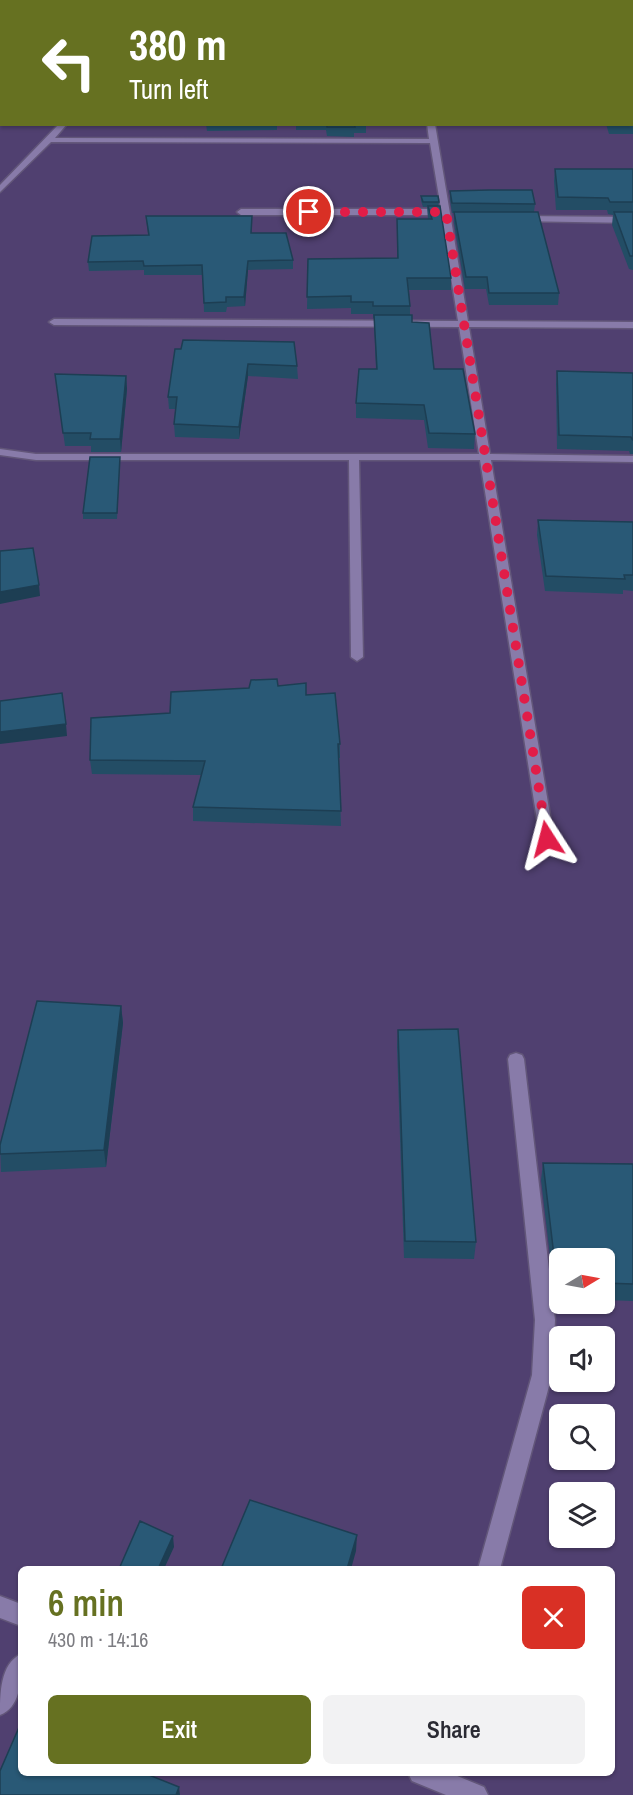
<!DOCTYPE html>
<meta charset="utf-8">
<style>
body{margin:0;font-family:"Archivo Narrow",sans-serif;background:#f2f2f3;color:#2b2b33;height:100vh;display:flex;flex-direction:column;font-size:22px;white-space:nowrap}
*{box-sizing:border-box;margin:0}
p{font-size:20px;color:#7c7c81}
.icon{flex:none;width:33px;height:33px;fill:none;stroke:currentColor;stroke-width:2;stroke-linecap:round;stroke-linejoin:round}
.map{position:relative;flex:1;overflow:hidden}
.panel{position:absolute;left:18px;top:1566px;width:597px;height:210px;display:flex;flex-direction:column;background:#fff;border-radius:9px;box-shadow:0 2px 4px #0004}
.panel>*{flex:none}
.top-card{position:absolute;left:0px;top:0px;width:633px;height:126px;box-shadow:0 2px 4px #0004;background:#667121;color:#fff;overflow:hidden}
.needle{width:39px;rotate:80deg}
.tools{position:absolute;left:549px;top:1248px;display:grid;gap:12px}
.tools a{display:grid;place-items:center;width:66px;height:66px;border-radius:9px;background:#fff;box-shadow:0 2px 4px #0004;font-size:30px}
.pin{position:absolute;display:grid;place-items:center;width:51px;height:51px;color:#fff;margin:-26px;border:3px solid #fff;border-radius:50%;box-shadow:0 2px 6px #0007}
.me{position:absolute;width:66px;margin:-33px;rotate:351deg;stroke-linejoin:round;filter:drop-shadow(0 0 4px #0008)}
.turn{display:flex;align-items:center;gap:21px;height:126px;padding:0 30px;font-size:27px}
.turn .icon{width:78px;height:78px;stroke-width:2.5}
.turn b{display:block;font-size:42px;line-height:51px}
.round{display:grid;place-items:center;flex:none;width:63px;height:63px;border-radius:9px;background:#f2f2f3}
.summary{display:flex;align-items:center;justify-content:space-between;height:102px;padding:0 30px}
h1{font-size:36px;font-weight:600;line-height:45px;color:#667121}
.action{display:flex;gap:12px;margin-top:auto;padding:12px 30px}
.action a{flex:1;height:69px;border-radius:9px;background:#667121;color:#fff;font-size:24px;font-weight:600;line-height:69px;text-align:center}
.action a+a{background:#f2f2f3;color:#2b2b33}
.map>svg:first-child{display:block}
</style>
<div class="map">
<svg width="633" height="1795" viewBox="0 0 633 1795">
<rect width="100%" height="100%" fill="#463861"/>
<!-- built -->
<path fill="#504070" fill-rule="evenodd" d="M0 0H633V1795H0ZM2 2H632V124H2ZM560 1258H604V1304H560ZM560 1336H604V1382H560ZM560 1414H604V1460H560ZM560 1492H604V1538H560ZM21 1569H612V1773H21Z"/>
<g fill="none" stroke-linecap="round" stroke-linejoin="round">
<!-- minor casing -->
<g stroke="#625679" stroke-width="3">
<path id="minor" d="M413 0H419V2H413Z
M0 5H2V9H0Z
M59 124H67L55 138 429 139 427 124H435L468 321 633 322V328L469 327 490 454 633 456V462L491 460 554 839 552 842H542L540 839 480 460H359L363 657 357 661 351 657 349 460H36L0 455V449L36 454H479L459 327 54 325 49 322 54 319 458 321 441 215H241L237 212 241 209H441L430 143 51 142 0 192V185Z
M519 216 633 217V223L516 221 515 219Z
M516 1053 522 1055 524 1059 555 1320 552 1375 500 1569H478L532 1375 535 1320 508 1059 510 1055Z
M0 1596 21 1604V1626L0 1618Z
M21 1654C21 1675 23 1706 0 1715 0 1694 0 1664 21 1654Z
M408 1773H450L484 1787 488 1795H446L412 1781Z"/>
</g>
<!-- minor -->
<use href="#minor" fill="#887ba9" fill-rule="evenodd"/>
</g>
<!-- wall -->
<path fill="#234d65" d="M632 59 633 63V134H609L606 124H632Z
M206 124H277V130L207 131Z
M296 124H366V133H354V137L327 136 326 130H296Z
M555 169H633V270L629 269 612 225 613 215 608 214 607 210H556L554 181Z
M450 191 535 204 534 212 559 293 558 305H489L486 289H465L454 223V213H452L450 200Z
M421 196 439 202 438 206 451 278V290H409L410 306V315L412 322 434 369 475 434 474 449 428 448 424 420 356 418V403L376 369 374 318H373V314H351V308L307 309 308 259 397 258V219H428L427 207H423L421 201Z
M146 216 252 233 293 260V269L248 270 245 306 227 307 226 312H204L203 275H144V270L89 271 88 262 148 235Z
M175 349 297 366 298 379 248 376 239 439 175 437 174 424 176 409H169L168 397Z
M557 371 633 373V454H630L629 451 557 449 556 384Z
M55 374 126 376 127 389 121 452H91V446H65Z
M120 462 117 519H83V513Z
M538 520 633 522V591L623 590V594L545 591 537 535Z
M306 683V695L340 744V758H339L341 826 193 821V807L201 775 92 774 90 760 170 713 278 686Z
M121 1006 123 1023 106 1167 1 1172 0 1145Z
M398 1030 476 1242 474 1259 404 1258 397 1047Z
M543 1163 633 1164V1301L604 1300V1258H560V1299L555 1298 541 1180Z"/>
<!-- shaded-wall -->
<path fill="#1d3e53" d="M248 261V270L245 306 244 297Z
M248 364V376L239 439V427Z
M126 376 127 389 121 452 120 439Z
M39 585 40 596 0 604V592Z
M66 724 67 736 0 744V732Z
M121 1006 123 1023 106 1167 104 1150Z
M357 1535 356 1551 351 1569H347Z
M173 1536 174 1547 164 1569H158Z
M179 1787 180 1795H176Z"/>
<!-- building -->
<path fill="#295976" stroke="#1d3e53" stroke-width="1.5" d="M632 59 633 63V123H632Z
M327 124H354L355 127H327Z
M555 169H633V202H610L608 198 558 197Z
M489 190H532L535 204 452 203 450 191Z
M421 196H438L439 202H423Z
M428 206H440L451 278H407L410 306H373V302H351V296L307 297 308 259 398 258 397 219H432Z
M454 212H538L559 293H489L487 277H466Z
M614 212H633V256H630Z
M146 216H252L251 233H286L293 260 248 261 244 297H226V302L204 303 202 265 144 266 143 261 88 262 92 236 149 235Z
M374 315H412V322L429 323 434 369H463L475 434 429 433 424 405 356 403 359 369H377Z
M183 340 294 342 297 366 248 364 239 427 174 424 177 397H168L175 349H181Z
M557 371 633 373V440L632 439 631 437 559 435Z
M55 374 126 376 120 439H90L91 433H63Z
M90 457H120L117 513H83Z
M538 520 633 522V575H624L625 579 546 576Z
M33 548 39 585 0 592V551Z
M277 679 278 686 306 683V695L335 693 340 744H338L341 811 193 807 205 761 90 760 91 718 170 713 171 692 249 688 251 680Z
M62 693 66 724 0 732V701Z
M37 1001 121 1006 104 1150 0 1154V1145Z
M458 1029 476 1242 405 1241 398 1030Z
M543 1163 633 1164V1284L604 1283V1258H560V1281H557Z
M250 1500 357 1535 347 1569H221Z
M140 1521 173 1536 158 1569H119Z
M20 1725 21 1773H144L179 1787 176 1795H0V1771Z"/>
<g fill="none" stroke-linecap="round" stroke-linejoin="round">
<!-- route -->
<path stroke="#e11d48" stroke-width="10" stroke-dasharray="0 18" d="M309 212H446L547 839"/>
</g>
</svg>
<div class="tools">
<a><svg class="needle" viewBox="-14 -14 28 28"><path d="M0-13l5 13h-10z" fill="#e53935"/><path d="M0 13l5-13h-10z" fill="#7c7c81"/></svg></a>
<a><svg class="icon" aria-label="sound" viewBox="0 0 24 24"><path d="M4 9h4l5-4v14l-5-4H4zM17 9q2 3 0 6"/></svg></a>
<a><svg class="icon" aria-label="search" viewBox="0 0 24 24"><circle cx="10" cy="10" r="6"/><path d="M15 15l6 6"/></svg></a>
<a><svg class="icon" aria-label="layers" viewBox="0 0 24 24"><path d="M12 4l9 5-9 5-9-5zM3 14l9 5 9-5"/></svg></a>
</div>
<div class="pin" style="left:309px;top:212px;background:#d93025"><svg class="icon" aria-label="arrive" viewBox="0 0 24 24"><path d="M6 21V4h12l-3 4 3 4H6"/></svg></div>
<svg class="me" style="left:547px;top:839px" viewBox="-20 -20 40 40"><path d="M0-17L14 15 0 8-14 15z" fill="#e11d48" stroke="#fff" stroke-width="4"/></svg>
<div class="top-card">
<div class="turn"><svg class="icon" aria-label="left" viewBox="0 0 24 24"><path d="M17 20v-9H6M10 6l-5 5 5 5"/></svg><div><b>380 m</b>Turn left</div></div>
</div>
<section class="panel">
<div class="summary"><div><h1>6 min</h1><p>430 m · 14:16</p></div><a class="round" style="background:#d93025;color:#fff"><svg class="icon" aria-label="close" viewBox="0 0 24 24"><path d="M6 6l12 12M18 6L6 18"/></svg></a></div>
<div class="action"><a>Exit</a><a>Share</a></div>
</section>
</div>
